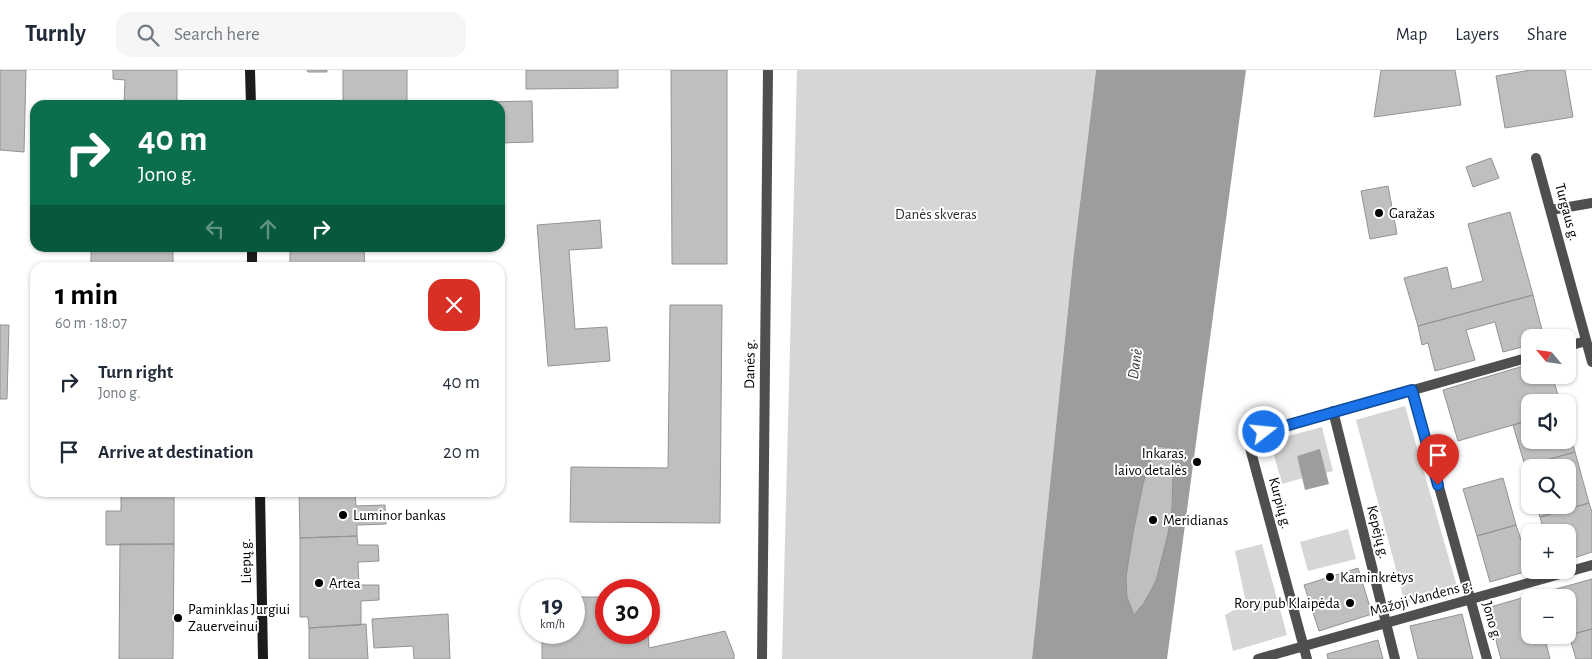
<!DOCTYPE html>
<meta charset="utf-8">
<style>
body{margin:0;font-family:"Alegreya Sans",sans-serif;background:#f6f6f7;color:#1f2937;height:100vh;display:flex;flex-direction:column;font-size:19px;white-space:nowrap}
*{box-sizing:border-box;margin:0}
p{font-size:16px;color:#747a83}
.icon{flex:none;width:28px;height:28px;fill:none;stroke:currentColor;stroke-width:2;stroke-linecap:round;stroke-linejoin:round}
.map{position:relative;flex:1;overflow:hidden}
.drawer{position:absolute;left:30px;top:192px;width:475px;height:235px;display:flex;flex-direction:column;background:#fff;border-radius:15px;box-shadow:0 1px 4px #0004}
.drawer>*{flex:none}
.banner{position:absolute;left:30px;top:30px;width:475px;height:152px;border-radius:15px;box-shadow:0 1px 4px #0004;background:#0b6e4f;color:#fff;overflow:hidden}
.needle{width:32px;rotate:299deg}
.tools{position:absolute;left:1521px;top:259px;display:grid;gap:10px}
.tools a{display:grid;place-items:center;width:55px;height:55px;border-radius:10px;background:#fff;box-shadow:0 1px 4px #0004;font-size:25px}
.speed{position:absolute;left:520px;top:509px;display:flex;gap:10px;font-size:25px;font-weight:700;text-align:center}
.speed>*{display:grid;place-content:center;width:65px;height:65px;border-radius:50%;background:#fff;box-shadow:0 1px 4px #0004;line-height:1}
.speed small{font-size:12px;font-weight:400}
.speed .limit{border:8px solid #d22;background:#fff;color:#111}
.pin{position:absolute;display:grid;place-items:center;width:42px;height:42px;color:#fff;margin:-51px -21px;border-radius:50% 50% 50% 0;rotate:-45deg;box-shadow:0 0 5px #0007}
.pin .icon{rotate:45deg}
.me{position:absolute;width:55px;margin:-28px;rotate:74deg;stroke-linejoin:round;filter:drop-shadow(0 0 4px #0008)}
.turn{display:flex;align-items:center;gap:18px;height:105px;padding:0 25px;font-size:22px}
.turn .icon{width:65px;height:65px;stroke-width:2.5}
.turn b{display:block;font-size:35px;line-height:42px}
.lanes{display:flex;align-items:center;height:48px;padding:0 25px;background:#0003;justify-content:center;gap:25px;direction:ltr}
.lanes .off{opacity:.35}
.round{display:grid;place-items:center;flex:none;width:52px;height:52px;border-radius:15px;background:#f6f6f7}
.overview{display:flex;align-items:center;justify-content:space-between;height:85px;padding:0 25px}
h1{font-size:30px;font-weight:700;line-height:38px;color:#000}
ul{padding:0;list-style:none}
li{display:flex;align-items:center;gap:15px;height:70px;padding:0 25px}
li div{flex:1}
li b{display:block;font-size:19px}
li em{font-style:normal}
header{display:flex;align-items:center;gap:30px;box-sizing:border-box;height:70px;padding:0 25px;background:#fff;border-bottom:1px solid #e0e1e3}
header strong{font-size:24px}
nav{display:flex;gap:28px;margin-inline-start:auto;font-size:18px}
.search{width:350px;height:45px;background:#f6f6f7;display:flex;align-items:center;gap:12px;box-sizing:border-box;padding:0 18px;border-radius:15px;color:#747a83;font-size:19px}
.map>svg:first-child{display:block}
</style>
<header>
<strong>Turnly</strong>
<div class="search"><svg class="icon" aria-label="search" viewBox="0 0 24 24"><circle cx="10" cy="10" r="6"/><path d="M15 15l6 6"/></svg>Search here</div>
<nav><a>Map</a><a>Layers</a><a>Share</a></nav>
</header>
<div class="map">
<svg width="1592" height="589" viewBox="0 0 1592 589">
<rect width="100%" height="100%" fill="#fff"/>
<!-- green -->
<path fill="#d6d6d6" d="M797 0H1096L1073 191 1032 589H782Z
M1405 336 1458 520 1405 533 1356 350Z
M1322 357 1333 401 1326 403 1320 380 1297 386 1303 408 1282 414 1270 371Z
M1348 459 1356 489 1308 501 1300 472Z
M1262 474 1287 565 1233 581 1225 545 1246 533 1235 481Z"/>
<!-- water -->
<path fill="#9d9d9d" d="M1096 0H1246L1167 589H1032L1073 191Z
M1320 379 1329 414 1305 420 1297 386Z"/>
<!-- building -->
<path fill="#bfbfbf" stroke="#939393" d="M0 0H26L24 82 0 80Z
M113 0H177V35H124L125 10 113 9Z
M307 0H327V2H308Z
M343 0H407V35H343Z
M526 0H618V18L526 19Z
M671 0H727V194H672Z
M1381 0H1455L1461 35 1374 47Z
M1531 0H1565L1573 47 1505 58 1496 6Z
M532 31 533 72 500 73V35H431V33Z
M1491 88 1499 108 1473 117 1466 97Z
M1388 116 1397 164 1370 169 1361 121Z
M1510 142 1533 225 1418 256 1404 208 1447 197 1452 219 1483 211 1468 154Z
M600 150 602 178 569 180 575 259 607 257 610 291 548 296 537 155Z
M91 178H173V198H91Z
M290 178H364L365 198H290Z
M1533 225 1544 268H1530V275L1503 282 1495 252 1466 260 1475 290 1435 301 1428 273 1422 275 1418 256Z
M670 235H722L720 453 570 452 571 397 668 398Z
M0 255H9L7 329H0Z
M1530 294V305H1552L1560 332H1530V350L1458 371 1443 320Z
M1530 350V370H1568V358L1575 382 1525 396 1513 355Z
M1155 376 1172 378 1173 402 1172 438 1168 464 1156 511 1144 533 1134 545 1127 527 1126 507 1133 463 1143 414Z
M1575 382 1589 433 1540 447 1536 435H1568V398H1530V413L1525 396Z
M1503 408 1516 455 1477 466 1463 419Z
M121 422H174V474L106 475V441H121Z
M299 422H355L356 436 385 435 386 454 357 455V466L300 468Z
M1589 433 1592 442V482L1568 490V462H1544L1540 447Z
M1516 455 1531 500 1490 512 1477 466Z
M357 466 358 475H378L379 491 358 492 359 515H379V530L361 531V555L309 558 308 547H300V468Z
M120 474H174L173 589H119Z
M1358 498 1372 544 1319 561 1304 515Z
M1592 509V559L1569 565 1568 558V528H1559L1556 519Z
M1532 525 1533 528H1530V565H1544L1550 589H1501L1487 538Z
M574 527H606V562H648L649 578 725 561 734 584V589H542V562H574Z
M448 544 450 589H414L413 576 374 578 372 549Z
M1462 544 1473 589H1418L1410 556Z
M366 554 368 589H309V558Z
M1592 559V589H1576L1569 565Z
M1378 570 1383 589H1328L1327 584Z"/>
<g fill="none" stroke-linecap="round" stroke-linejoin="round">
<!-- street -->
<path stroke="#4f4f4f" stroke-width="10" d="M1536 88 1592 292
M1551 140 1592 133
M1568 276 1586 271
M1412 320 1487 589
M1333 341 1395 589
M762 589 768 0
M1258 589 1592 495
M1307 589 1247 367 1530 287"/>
<!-- secondary -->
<path stroke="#1c1c1c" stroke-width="10" d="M250 0 251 35
M252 178V198
M260 422 263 589"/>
</g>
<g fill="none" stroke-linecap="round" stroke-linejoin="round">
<!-- route casing -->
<g stroke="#114b97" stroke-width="12">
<path id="route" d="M1264 362 1412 320 1438 415"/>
</g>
<!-- route -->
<use href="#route" stroke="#1a73e8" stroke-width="9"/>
</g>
<!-- markers -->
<g fill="#000" stroke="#fff" stroke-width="2">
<circle cx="1379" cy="143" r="5"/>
<circle cx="1197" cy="392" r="5"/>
<circle cx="343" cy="445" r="5"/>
<circle cx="1153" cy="450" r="5"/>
<circle cx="1330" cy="507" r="5"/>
<circle cx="319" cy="513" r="5"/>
<circle cx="1350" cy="533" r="5"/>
<circle cx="178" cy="548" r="5"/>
</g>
<g text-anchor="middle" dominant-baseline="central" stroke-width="4" stroke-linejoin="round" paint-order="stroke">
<!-- street labels -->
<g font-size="15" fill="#000" stroke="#fff">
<text transform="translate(1567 142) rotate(75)">Turgaus g.</text>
<text transform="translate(750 294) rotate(-89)">Danės g.</text>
<text transform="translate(1280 433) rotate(75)">Kurpių g.</text>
<text transform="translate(1378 462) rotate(76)">Kepėjų g.</text>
<text transform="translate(246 491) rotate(-91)">Liepų g.</text>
<text transform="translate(1421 528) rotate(-15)">Mažoji Vandens g.</text>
<text transform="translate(1492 551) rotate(74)">Jono g.</text>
</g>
<!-- poi labels -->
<g font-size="15" fill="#000" stroke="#fff" text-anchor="start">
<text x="1389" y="143">Garažas</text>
<text x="1187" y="383" text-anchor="end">Inkaras,<tspan x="1187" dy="17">laivo detalės</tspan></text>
<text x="353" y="445">Luminor bankas</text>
<text x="1163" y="450">Meridianas</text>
<text x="1340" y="507">Kaminkrėtys</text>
<text x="329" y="513">Artea</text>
<text x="1340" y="533" text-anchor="end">Rory pub Klaipėda</text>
<text x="188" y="539">Paminklas Jurgiui<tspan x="188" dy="17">Zauerveinui</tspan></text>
</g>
<!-- park labels -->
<g font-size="15" fill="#2d2d2d" stroke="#fff">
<text x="936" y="144">Danės skveras</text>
</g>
<!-- water labels -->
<g font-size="16" font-style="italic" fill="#3e3e3e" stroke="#fff">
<text transform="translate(1135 294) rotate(-82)">Danė</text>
</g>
</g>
</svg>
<div class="tools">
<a><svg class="needle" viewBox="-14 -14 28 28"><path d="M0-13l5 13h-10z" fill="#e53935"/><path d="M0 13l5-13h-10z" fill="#747a83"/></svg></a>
<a><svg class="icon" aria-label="sound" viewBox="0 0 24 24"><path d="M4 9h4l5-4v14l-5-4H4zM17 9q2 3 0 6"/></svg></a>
<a><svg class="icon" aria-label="search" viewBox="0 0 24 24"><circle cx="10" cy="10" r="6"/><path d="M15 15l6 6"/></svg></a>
<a>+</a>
<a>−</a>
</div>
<div class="speed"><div>19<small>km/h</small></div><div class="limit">30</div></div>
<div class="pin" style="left:1438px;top:415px;background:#d93025"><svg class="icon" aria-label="arrive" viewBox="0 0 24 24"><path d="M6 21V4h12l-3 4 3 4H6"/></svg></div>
<svg class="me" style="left:1264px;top:362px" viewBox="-20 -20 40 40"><circle r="17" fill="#1a73e8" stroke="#fff" stroke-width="3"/><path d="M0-11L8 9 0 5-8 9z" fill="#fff"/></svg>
<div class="banner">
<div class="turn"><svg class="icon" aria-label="right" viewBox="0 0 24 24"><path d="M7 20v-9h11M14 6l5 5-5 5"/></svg><div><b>40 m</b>Jono g.</div></div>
<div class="lanes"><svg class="icon off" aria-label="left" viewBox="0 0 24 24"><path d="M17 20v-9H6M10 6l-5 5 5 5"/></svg><svg class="icon off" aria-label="ahead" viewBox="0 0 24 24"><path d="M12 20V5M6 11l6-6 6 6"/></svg><svg class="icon" aria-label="right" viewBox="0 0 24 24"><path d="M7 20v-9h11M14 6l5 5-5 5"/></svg></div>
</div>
<section class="drawer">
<div class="overview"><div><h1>1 min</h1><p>60 m · 18:07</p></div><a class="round" style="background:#d93025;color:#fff"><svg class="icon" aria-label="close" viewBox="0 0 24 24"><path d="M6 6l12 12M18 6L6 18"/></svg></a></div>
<ul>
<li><svg class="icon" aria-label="right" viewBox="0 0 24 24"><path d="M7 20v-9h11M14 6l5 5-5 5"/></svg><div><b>Turn right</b><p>Jono g.</p></div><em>40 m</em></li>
<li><svg class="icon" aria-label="arrive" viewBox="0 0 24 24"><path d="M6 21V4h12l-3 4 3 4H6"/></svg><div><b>Arrive at destination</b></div><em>20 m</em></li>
</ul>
</section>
</div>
